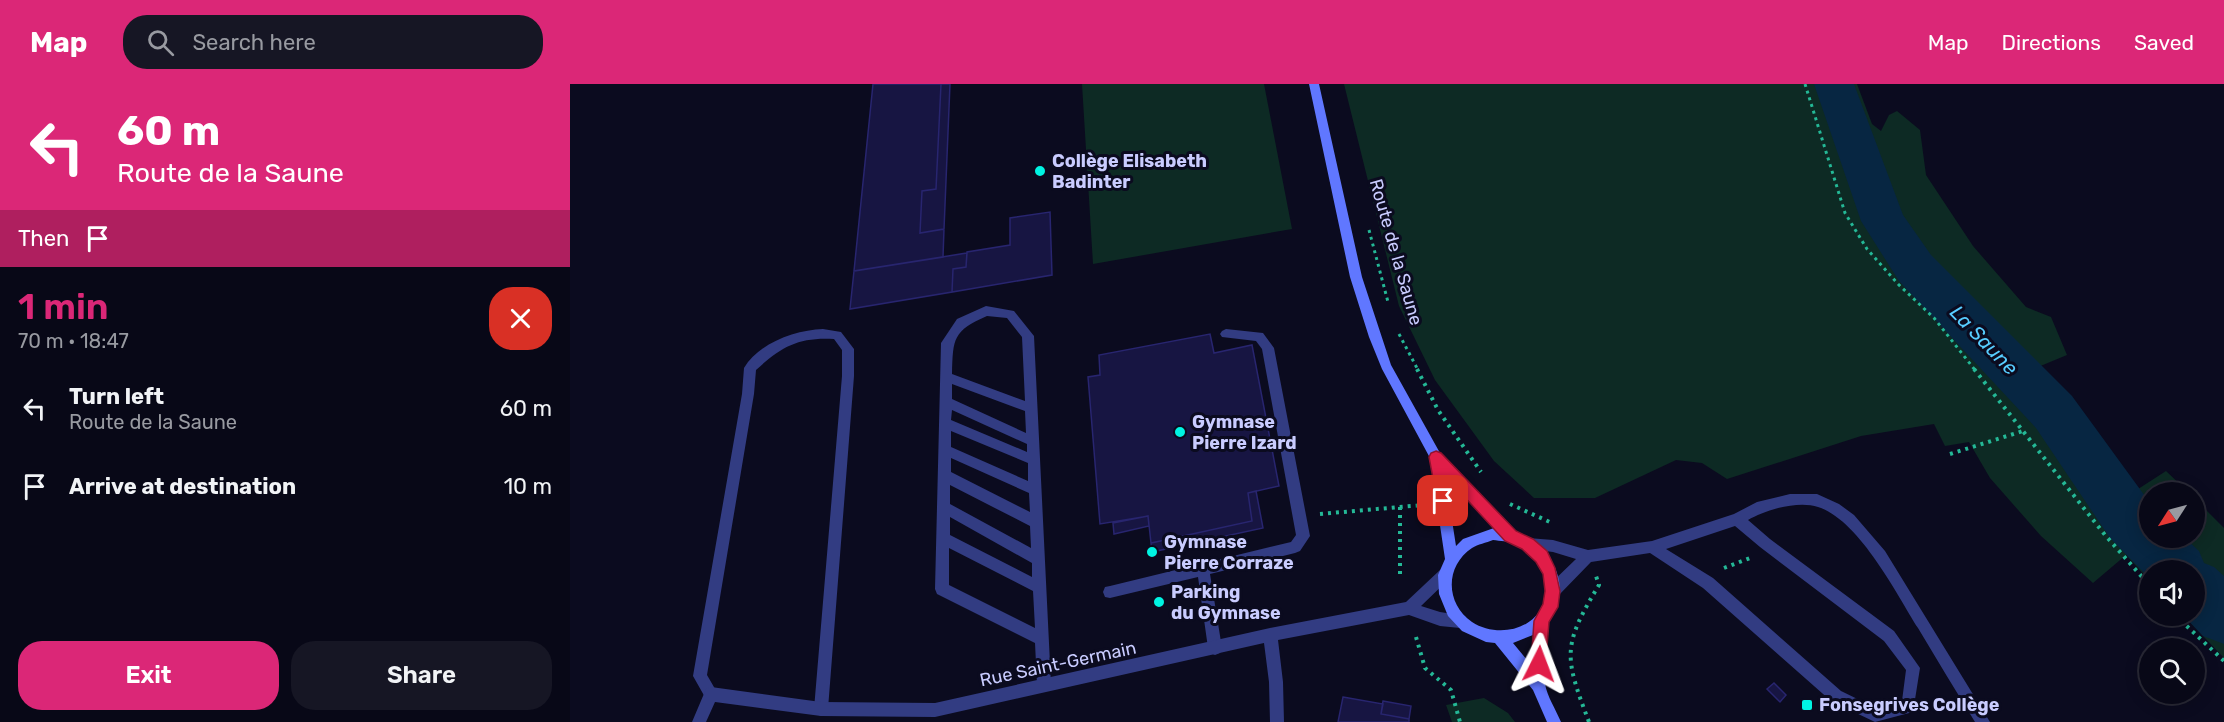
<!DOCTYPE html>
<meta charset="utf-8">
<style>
body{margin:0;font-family:Rubik,sans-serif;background:#161624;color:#f1f3f6;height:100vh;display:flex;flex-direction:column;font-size:22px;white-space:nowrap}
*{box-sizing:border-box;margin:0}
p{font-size:20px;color:#989aa1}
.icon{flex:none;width:33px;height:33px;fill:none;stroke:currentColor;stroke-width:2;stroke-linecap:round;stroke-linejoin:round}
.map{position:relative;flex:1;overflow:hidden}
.sheet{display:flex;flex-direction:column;background:#080817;width:570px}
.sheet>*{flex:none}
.hud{background:#db2777;color:#fff;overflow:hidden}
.needle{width:39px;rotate:234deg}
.fabs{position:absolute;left:1569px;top:398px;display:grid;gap:12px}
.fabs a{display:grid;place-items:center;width:66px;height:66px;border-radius:50%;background:#080817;box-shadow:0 3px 15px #0003,0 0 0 2px #292936;font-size:30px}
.pin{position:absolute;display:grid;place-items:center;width:51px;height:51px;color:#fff;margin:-26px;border-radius:12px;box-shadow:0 3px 9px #0006}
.me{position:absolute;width:66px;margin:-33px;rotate:3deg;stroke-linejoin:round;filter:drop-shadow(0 0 4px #0008)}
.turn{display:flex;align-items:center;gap:21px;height:126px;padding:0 18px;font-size:27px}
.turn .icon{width:78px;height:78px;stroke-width:2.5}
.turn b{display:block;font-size:42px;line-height:51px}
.then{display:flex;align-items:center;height:57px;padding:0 18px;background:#0003;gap:12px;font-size:22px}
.round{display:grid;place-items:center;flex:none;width:63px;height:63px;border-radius:24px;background:#161624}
.summary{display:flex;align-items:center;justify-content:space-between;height:102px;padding:0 18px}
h1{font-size:36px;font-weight:600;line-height:45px;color:#db2777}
.action{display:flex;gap:12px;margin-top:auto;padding:12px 18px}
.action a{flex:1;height:69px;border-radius:24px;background:#db2777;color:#fff;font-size:24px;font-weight:600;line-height:69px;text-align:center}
.action a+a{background:#161624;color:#f1f3f6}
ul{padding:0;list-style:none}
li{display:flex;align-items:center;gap:18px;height:78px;padding:0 18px}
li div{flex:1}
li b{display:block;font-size:22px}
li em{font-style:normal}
header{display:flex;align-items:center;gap:36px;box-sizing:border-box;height:84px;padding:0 30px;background:#db2777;color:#fff}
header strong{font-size:28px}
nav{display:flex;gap:33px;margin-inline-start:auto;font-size:21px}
.search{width:420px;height:54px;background:#161624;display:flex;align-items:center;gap:15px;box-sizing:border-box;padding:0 21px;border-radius:24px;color:#989aa1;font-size:22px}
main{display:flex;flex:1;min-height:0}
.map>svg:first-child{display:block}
</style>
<header>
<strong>Map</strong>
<div class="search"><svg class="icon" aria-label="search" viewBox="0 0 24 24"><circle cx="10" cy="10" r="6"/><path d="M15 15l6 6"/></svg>Search here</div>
<nav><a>Map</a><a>Directions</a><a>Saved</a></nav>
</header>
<main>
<section class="sheet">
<div class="hud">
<div class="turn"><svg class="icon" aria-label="left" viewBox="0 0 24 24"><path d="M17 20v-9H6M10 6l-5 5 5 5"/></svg><div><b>60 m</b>Route de la Saune</div></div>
<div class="then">Then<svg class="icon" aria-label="arrive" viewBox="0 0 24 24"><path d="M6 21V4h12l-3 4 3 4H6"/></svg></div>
</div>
<div class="summary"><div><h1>1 min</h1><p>70 m · 18:47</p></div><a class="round" style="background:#d93025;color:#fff"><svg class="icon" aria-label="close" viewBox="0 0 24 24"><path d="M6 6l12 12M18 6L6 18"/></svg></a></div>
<ul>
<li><svg class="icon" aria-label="left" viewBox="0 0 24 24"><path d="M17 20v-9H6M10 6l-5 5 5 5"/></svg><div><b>Turn left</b><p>Route de la Saune</p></div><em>60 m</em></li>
<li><svg class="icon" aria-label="arrive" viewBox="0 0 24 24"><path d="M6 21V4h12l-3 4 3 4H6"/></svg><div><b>Arrive at destination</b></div><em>10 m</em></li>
</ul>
<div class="action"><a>Exit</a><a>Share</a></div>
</section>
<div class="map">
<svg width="1654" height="638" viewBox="0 0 1654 638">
<rect width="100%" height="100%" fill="#0b0b1f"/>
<!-- green -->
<path fill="#0d2a24" d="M512 0H694L722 145 523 180Z
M774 0H1287L1302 40 1311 47 1319 31 1327 27 1350 46 1356 91 1403 162 1456 223 1481 233 1497 271 1468 283 1565 407 1596 387 1618 408H1580V453H1624L1625 415 1654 444V574L1613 531H1624V486H1580L1579 496 1556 471 1523 499 1471 452 1420 394 1399 358 1375 362 1364 340 1291 352 1157 395 1132 379 1106 376 1025 414H964L924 377 865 296 829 222Z
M914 614 938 629 945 638H882L876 621Z"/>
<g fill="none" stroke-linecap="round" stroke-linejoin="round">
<!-- river -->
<path fill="#072642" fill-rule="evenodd" d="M1244 0H1284L1333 131 1361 171 1502 312 1580 419V453H1614L1629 467 1634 479 1644 483 1654 492V560L1633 552 1613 531H1624V486H1580V495L1540 454 1466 344 1329 197 1291 137Z"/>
</g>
<!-- building -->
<path fill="#171542" stroke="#28256f" stroke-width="1.5" d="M303 0H371L366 105 352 107 350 149 374 145 373 173 284 187Z
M371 0H380L374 145 350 149 352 107 366 105Z
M480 128 482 191 382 208 383 185 396 183 397 168 440 161V134Z
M397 169 396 183 383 185 382 208 280 225 284 187Z
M640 250 644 269 682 261 709 402 678 409 682 437 581 459 578 432 530 440 518 293 530 291 529 271Z
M686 407 693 444 582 468 581 459 682 437 678 409Z
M578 432 579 442 544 450 543 439Z
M1204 599 1216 611 1210 618 1197 605Z
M773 613 813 620 811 630 839 635V638H768Z
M813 617 841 622 839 635 811 630Z"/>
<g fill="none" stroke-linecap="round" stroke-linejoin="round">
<!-- path-far1 -->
<path stroke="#24b896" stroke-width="3" stroke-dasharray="3 4" stroke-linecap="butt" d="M1235 0 1275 129 1297 165 1328 200 1364 234 1405 286
M799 146 818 218
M829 250 848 286"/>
<!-- path -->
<path stroke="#24b896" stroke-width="4" stroke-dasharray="3 5" stroke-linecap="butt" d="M847 285 868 326 911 388
M1404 285 1535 451 1580 502
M1380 370 1453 347
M940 420 982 439
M830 423V493
M750 430 853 421
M1154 484 1180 474
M1605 531 1654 577
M846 553 855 584 881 606 890 638
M1019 638C994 572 992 562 1029 501L1026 492"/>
<!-- lane -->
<path fill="#323c82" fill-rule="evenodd" d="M416 222 444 227 464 252 481 600 479 605 474 607 469 605 467 600 465 559 367 510 365 505 371 259 387 235ZM417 232 437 234 452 253 455 317 382 290C383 254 383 247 417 232ZM382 300 455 327 456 349 382 315ZM382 326 457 360V368L381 336ZM381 347 458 379V397L381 363ZM381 374 459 409 460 428 381 388ZM380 401 460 442 461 464 380 420ZM380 433 462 479V493L380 451ZM379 464 463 507 465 544 379 501Z
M253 245 271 248 284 265V292L258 625 256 630 251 632 246 630 244 625 272 292V266L264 255C228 253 211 263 186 286L184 310 137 591 148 610 146 615 141 617 136 615 123 592 172 310 174 284C189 259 225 246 253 245Z
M656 245 693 249 704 264 740 452 730 467 725 469 640 490 652 564 650 569 645 571 640 569 638 564 628 493 540 514 535 513 533 508 535 503 540 502 721 458 726 451 692 265 686 257 652 253 650 250 652 247Z
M1220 410H1247L1269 420 1284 431 1315 467 1420 638H1405C1386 607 1367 576 1348 544 1326 509 1289 436 1248 423 1228 416 1195 426 1178 436L1200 455 1324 547 1350 584 1343 628 1305 638 1261 617 1133 504 1080 469 1021 478 988 512 983 513 978 512 976 507 978 502 1006 475 983 468 953 464 951 460 953 456 958 454 983 456 1018 466 1082 457 1164 430 1187 418ZM1165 442 1190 463 1314 557 1336 586 1332 617 1306 624 1271 607 1143 494 1096 465Z"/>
<!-- street -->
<path fill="#323c82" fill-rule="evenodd" d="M875 484 880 486 882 490 880 494 851 522 870 528 895 532 897 537 895 542 890 544 870 542 839 531 708 556 713 598 714 638H700L699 598 694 559 365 633 251 632 145 618 136 638H122L136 605 141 603 251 618 365 619 700 544 836 518 870 486Z"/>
<!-- secondary -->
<path fill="#6077ff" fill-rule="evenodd" d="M739 0H749L792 193 821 281 870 369 944 447C972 455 997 488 988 519 986 526 980 533 978 540 976 547 974 592 975 600 977 612 986 626 991 638H977L963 606 925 559 916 558 892 547 878 532 869 510 868 491 875 475 860 374 812 285 799 253 780 193ZM875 391 924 444 893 455 886 462ZM923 456C930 457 939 457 946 460 968 468 983 499 973 521 961 548 925 553 902 538 875 519 875 482 902 464 908 460 916 459 923 456ZM963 551 962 582 943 559Z"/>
</g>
<!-- route -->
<path fill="#e11d48" stroke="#92132f" stroke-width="1.5" d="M866 367 871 369 946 447 963 455 977 467 985 484 990 507 988 523 979 538 975 586 969 588 963 586 961 580 964 537 973 520 975 507 973 490 966 478 952 465 935 457 877 394 881 417 878 421 873 423 868 421 859 373 861 369Z"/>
<!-- markers -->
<g fill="#00f4e3" stroke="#0b0b1f" stroke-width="2">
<circle cx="470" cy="87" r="6"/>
<circle cx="610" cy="348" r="6"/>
<circle cx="582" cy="468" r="6"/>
<circle cx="589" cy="518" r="6"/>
<rect x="1231" y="615" width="12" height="12" rx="3"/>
</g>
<g text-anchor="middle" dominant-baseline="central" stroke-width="6" stroke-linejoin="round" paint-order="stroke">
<!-- poi labels -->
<g font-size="18" font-weight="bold" fill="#c9ccff" stroke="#0b0b1f" text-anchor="start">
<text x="482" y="77">Collège Elisabeth<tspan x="482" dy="21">Badinter</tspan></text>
<text x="622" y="338">Gymnase<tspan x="622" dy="21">Pierre Izard</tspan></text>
<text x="594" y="458">Gymnase<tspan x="594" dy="21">Pierre Corraze</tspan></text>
<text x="601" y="508">Parking<tspan x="601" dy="21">du Gymnase</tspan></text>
<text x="1249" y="621">Fonsegrives Collège</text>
</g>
<!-- street labels -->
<g font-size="18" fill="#c9ccff" stroke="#0b0b1f">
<text transform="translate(826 168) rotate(74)">Route de la Saune</text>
<text transform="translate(488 580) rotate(-12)">Rue Saint-Germain</text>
</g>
<!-- water labels -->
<g font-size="20" font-style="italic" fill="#57cdff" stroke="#0b0b1f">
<text transform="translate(1414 256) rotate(46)">La Saune</text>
</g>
</g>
</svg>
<div class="fabs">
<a><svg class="needle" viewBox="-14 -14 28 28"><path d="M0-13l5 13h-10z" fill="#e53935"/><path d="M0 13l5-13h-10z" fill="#989aa1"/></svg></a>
<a><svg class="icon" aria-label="sound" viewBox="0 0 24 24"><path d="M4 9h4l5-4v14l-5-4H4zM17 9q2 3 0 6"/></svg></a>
<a><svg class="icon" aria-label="search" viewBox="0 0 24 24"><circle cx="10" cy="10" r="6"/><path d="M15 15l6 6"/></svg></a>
</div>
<div class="pin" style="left:873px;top:417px;background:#d93025"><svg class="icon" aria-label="arrive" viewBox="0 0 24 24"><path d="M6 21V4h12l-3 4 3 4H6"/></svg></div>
<svg class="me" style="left:969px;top:580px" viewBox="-20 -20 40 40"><path d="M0-17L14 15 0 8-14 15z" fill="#e11d48" stroke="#fff" stroke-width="4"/></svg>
</div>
</main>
